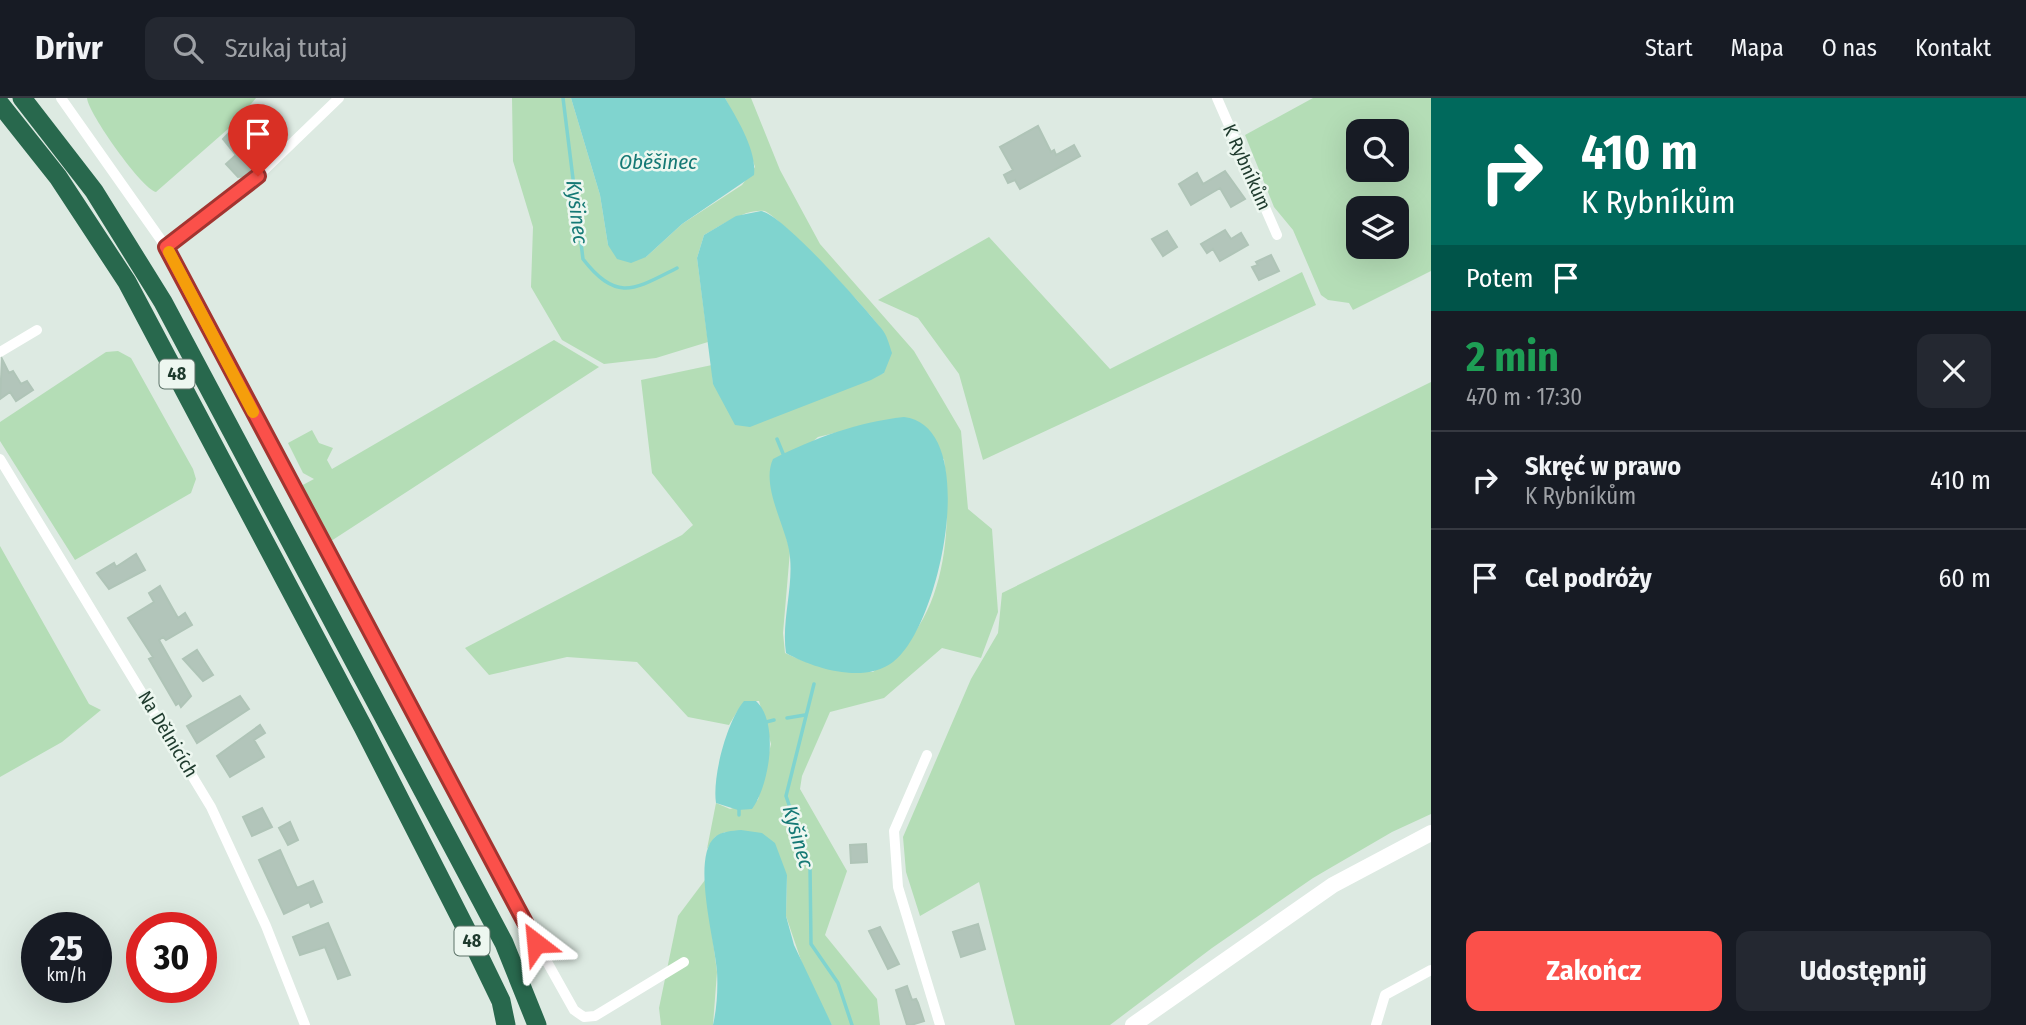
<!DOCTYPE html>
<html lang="pl">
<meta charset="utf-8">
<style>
body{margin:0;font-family:"Fira Sans Condensed",sans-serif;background:#242831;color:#f1f3f6;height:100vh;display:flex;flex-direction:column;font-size:26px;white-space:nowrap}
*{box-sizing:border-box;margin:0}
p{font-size:23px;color:#9ea1a6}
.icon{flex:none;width:38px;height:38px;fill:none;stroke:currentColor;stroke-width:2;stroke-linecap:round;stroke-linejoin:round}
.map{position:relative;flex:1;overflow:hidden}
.sheet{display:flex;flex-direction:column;background:#171b24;width:595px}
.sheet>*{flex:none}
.banner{background:#00695c;color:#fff;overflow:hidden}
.controls{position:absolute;left:1346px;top:21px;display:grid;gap:14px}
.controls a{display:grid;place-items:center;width:63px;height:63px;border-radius:14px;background:#171b24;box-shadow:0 7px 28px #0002;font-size:35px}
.speed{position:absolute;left:21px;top:814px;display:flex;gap:14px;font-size:35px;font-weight:700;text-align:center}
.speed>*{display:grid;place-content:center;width:91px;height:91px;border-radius:50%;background:#171b24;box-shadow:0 7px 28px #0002;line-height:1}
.speed small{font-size:18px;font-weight:400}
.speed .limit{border:10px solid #d22;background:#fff;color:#111}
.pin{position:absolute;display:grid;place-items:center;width:60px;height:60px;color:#fff;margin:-72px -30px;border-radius:50% 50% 50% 0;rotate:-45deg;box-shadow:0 0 7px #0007}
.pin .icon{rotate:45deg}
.me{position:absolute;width:77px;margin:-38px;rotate:331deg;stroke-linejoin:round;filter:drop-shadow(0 0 5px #0008)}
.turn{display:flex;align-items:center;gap:24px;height:147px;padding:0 35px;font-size:32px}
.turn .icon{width:91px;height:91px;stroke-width:2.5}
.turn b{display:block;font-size:49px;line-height:60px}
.then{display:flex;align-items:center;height:66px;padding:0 35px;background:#0003;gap:14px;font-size:26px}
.round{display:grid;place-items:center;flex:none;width:74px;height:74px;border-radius:14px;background:#242831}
.summary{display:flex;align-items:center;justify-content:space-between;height:119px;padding:0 35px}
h1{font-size:42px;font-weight:700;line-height:52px;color:#1e9e55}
.button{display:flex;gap:14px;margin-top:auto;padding:14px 35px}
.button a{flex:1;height:80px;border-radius:14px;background:#fb504a;color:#fff;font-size:28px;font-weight:700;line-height:80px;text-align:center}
.button a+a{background:#242831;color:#f1f3f6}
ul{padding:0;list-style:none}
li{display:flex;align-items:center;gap:21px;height:98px;padding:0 35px;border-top:2px solid #363941}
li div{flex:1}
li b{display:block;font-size:26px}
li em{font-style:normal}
header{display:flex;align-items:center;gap:42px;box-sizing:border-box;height:98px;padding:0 35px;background:#171b24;border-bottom:2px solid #363941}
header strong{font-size:33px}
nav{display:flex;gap:38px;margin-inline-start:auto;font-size:24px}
.search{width:490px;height:63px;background:#242831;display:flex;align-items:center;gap:18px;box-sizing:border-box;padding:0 24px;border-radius:14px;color:#9ea1a6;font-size:26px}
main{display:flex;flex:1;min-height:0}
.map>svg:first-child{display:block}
</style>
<header>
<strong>Drivr</strong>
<div class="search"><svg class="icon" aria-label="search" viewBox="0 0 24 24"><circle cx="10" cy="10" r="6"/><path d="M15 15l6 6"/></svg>Szukaj tutaj</div>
<nav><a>Start</a><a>Mapa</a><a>O nas</a><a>Kontakt</a></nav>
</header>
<main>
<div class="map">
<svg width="1431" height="927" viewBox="0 0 1431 927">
<rect width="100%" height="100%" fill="#ddeae2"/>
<!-- green -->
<path fill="#b4ddb6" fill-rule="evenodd" d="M87 0H256L236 24 156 94C142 91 88 15 87 0Z
M512 0H571L600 97 608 147 646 159 682 126 742 87 755 69 746 42 725 0H751L780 72 820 146 914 253 961 333 968 411 992 431 998 514 981 560 942 550 884 600 830 614 802 678 800 691 847 773 825 837 877 901 880 927H832L808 883 786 818 787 777 725 734 715 739 707 751 716 705 730 711 758 702 771 646 759 603C741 602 738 613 729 627L688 619 637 564 567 559 489 577 465 550 682 437 693 427 652 375 641 282 712 267 713 286 786 314 884 275C883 261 884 244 881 232 877 220 775 114 764 113 744 111 721 128 704 137L697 160 708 244 656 260 604 266 562 242 531 189 533 129 513 63ZM843 333 944 361C951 420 948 494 909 542 900 554 884 564 873 574 842 573 813 569 785 555L783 535 790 453 770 381 818 339Z
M1313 0H1431V173L1353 212 1349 205 1328 202 1321 197 1293 132 1274 109 1245 37ZM1358 33H1396V72H1358ZM1358 110H1396V149H1358Z
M989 139 1110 271 1302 174 1316 207 983 362 959 276 918 220 878 202Z
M554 242 599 269 328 445 299 389 314 381 303 375 288 345 312 332 319 345 333 350 327 362 332 371Z
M118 253 131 260 193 371 196 381 191 395 75 462 0 343V324L106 254Z
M1431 284V716L1392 734 1313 780 1212 850 1110 927H1015L979 784 920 818 906 774 903 739 971 581 998 535 1002 495Z
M0 448 89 606 101 612 62 644 0 679Z
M705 782 717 874 713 927H661L659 910 678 818Z"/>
<!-- water -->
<path fill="#80d4cf" d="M725 0C737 21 757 52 754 77L682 126 646 159 631 165 617 161 608 147 600 97 571 0Z
M761 113C784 117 863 208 881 230 887 237 889 246 892 255L884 275 871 282 750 329 735 327 713 286 697 160 704 137 736 118Z
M904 319C983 328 940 530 893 564 864 586 815 571 786 555 781 521 795 486 789 452 784 425 761 387 773 361 815 340 857 324 904 319Z
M744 603H756C780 625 769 688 752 711L738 712 716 705C712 679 727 623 744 603Z
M741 732 762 735 775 745 787 777 786 818 794 847 832 927H713C717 910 718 890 717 873 715 843 691 760 715 739 722 733 732 733 741 732Z"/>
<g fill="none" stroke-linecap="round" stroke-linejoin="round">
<!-- stream -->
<path stroke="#80d4cf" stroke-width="3.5" d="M563 0 583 161C617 205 635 191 677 170
M777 341 784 358
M814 586 786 698 810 768 811 846 838 885 852 927
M787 620 805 617
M765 628 766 624 774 622
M739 717V708"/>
</g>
<!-- building -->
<path fill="#b2c5ba" stroke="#afc4b7" stroke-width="2" d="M250 13 264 26 271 20 287 37 273 50 269 46 252 61 256 66 245 78 238 79 226 66 236 57 223 41Z
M1038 28 1051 54 1054 52 1056 57 1074 47 1080 58 1020 91 1015 82 1008 85 1004 77 1013 72 1000 49Z
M1225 73 1245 101 1231 109 1220 90 1191 107 1179 86 1197 75 1203 86Z
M1225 132 1231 141 1241 135 1248 147 1220 163 1213 151 1207 155 1201 146Z
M1167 133 1177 149 1163 158 1152 141Z
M1271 157 1279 173 1259 182 1252 169 1258 167 1256 164Z
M2 261 9 275 13 273 21 286 27 283 33 292 16 303 10 294 0 301Z
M136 456 145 472 109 491 97 475 114 465 116 469Z
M160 488 178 520 185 515 192 527 166 542 163 539 159 542 191 598 181 609 179 605 176 607 166 590 149 561 153 559 128 520 154 504 149 495Z
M197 552 213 577 203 583 183 561Z
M240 598 249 611 197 645 187 628Z
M260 627 265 635 254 642 264 659 230 679 217 658Z
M262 710 272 729 252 738 243 719Z
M290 724 298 742 288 747 279 730Z
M866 746 867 764 851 765 850 747Z
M280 752 297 790 313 783 322 804 311 809 309 804 284 816 259 762Z
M328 825 350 877 338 881 325 849 300 857 293 839Z
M978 826 985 851 961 859 953 834Z
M880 829 899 866 888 871 869 833Z
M907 888 912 902 916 901 918 905 924 923 911 927H907L896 892Z"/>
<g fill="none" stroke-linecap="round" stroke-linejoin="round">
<!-- street -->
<path stroke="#fff" stroke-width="10" d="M61 0 166 149 486 755 574 912 584 919 595 918 684 864
M1217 0 1277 137
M166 149 258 78 339 0
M0 254 37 232
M0 361 211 709 266 828 305 927
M927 657 894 733 898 789 940 927
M1376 927 1385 897 1431 872"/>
<!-- secondary -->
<path stroke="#fff" stroke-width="16" d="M1133 927 1333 787 1431 735"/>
<!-- highway -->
<path stroke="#28684d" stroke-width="19" d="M22 0 94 93 163 204 504 845 537 927
M0 6 58 79 127 184 363 629 468 835 501 903 506 927"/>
</g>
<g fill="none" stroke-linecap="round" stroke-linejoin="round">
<!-- route casing -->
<g stroke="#a33430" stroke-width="18">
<path id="route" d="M258 78 166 149 536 845"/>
</g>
<!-- route -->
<use href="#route" stroke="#fb504a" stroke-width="12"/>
<!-- slow -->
<path stroke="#f59e0b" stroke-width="12" d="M169 154 253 314"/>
</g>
<g text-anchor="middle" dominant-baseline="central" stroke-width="5" stroke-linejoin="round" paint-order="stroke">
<!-- shield labels -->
<g fill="#edf7f0" stroke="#5c7368" stroke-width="2">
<rect x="159.5" y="261.5" width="35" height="29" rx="5"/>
<rect x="454.5" y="828.5" width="35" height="29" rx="5"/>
</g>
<g font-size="18" font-weight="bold" fill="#1e3a2d">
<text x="177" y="276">48</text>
<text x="472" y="843">48</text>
</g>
<!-- street labels -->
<g font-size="19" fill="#1e3a2d" stroke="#edf7f0">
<text transform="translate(1247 69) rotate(66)">K Rybníkům</text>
<text transform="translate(168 636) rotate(59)">Na Dělnicích</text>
</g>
<!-- water labels -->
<g font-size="21" font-style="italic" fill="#157975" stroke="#edf7f0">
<text x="658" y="64">Oběšinec</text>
<text transform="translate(577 114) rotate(83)">Kyšinec</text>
<text transform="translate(798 739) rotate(74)">Kyšinec</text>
</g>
</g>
</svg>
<div class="controls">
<a><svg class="icon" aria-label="search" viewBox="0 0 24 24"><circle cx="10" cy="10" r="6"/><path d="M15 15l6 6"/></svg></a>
<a><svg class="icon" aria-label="layers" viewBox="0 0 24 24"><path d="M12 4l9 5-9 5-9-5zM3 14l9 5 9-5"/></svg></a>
</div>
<div class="speed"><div>25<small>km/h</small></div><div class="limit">30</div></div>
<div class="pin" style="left:258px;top:78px;background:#d93025"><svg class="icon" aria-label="arrive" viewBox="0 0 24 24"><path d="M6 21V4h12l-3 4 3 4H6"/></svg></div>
<svg class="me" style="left:536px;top:845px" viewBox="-20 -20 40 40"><path d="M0-17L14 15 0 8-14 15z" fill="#fb504a" stroke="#fff" stroke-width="4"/></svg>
</div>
<section class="sheet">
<div class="banner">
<div class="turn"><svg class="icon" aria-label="right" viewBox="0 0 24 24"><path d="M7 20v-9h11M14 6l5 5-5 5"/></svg><div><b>410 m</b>K Rybníkům</div></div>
<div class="then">Potem<svg class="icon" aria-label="arrive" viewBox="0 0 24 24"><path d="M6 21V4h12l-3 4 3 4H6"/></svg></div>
</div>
<div class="summary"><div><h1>2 min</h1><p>470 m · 17:30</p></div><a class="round"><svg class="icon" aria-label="close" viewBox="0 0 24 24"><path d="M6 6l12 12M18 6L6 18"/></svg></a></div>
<ul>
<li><svg class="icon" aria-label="right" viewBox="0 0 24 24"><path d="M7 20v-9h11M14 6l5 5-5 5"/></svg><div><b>Skręć w prawo</b><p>K Rybníkům</p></div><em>410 m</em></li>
<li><svg class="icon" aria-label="arrive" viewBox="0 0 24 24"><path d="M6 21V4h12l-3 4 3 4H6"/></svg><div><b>Cel podróży</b></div><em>60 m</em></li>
</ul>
<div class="button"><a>Zakończ</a><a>Udostępnij</a></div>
</section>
</main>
